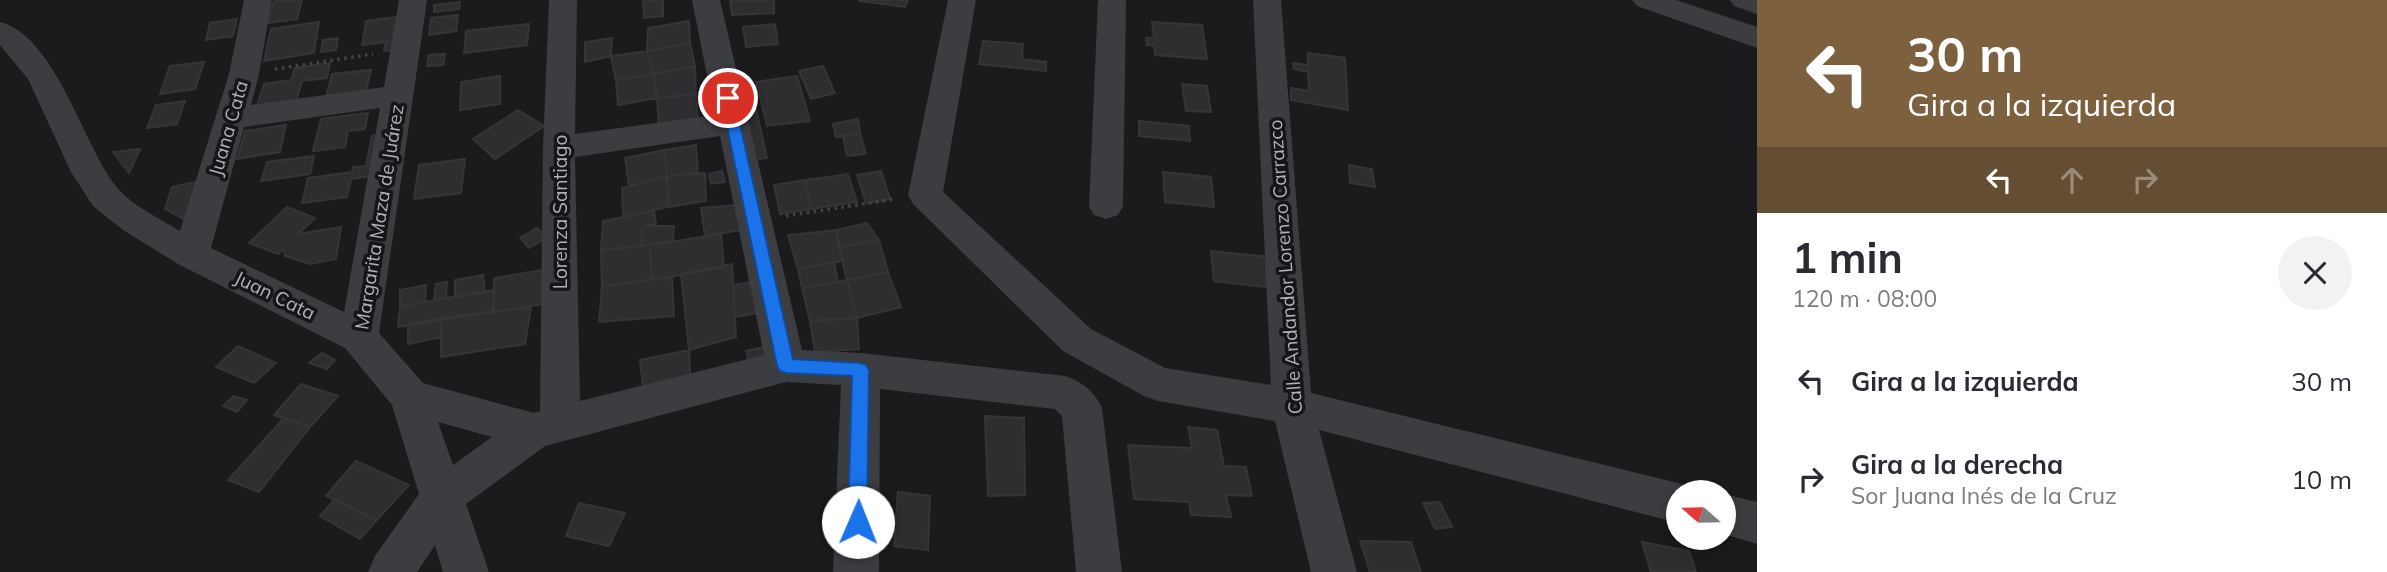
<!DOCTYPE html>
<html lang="es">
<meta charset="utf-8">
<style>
body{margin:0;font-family:Mulish,sans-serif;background:#f2f2f3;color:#2b2b33;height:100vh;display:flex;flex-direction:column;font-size:26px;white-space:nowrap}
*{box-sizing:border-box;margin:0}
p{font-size:23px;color:#7c7c81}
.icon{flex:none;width:38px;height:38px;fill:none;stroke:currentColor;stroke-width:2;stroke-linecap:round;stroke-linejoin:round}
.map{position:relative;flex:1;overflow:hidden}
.details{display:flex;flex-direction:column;background:#fff;width:630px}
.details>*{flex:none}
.guide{background:#7d613f;color:#fff;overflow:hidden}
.needle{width:46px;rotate:290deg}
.controls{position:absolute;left:1666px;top:480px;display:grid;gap:14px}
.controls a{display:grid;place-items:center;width:70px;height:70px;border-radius:50%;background:#fff;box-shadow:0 4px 18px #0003;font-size:35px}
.pin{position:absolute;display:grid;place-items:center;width:60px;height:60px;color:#fff;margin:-30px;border:4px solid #fff;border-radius:50%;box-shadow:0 2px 7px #0007}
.me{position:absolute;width:77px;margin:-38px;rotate:1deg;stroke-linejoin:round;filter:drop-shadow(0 0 5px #0008)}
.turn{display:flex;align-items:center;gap:24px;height:147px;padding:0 35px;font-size:32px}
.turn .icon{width:91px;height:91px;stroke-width:2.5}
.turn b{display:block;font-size:49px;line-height:60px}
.lanes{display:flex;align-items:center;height:66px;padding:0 35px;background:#0003;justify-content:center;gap:35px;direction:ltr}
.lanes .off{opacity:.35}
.round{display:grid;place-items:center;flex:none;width:74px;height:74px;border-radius:37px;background:#f2f2f3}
.headline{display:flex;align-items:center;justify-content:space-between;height:119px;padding:0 35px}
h1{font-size:42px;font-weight:700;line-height:52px}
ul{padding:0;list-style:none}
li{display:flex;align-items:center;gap:21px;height:98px;padding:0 35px}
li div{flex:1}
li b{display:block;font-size:26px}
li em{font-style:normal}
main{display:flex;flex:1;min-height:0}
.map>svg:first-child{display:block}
</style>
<main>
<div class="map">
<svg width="1757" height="572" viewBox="0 0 1757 572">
<rect width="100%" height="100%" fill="#1b1b1d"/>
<!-- building -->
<path fill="#2e2e31" stroke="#353539" stroke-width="2" d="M274 0H302L297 19 268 23Z
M643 0H663V16L644 18Z
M730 0H774V13L732 15Z
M908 0 905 7 859 1 860 0Z
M460 2 459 9 434 12V5Z
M458 15 456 31 429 35 431 18Z
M404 16 400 49 384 51 386 42 362 45 366 21Z
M237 19 233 36 206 40 210 23Z
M689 21 690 43 647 51 648 28Z
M319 22 314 53 264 61 271 29Z
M1152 22 1202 25 1207 59 1155 55 1154 45H1147L1146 38 1154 37Z
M529 24 527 45 464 53 466 31Z
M775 24 778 44 746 47 743 27Z
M338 38 336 50 321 52 323 40Z
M612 38 611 56 585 62V42Z
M983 41 1023 44 1022 59 1046 62V71L979 64Z
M690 43 695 66 653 74 647 51Z
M647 51 653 74 616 81 611 56Z
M1308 53 1345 58 1348 110 1291 100V88L1309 91 1308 72 1294 69 1293 63 1308 65Z
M445 54 443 65 427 66 429 55Z
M204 62 195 89 160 94 170 66Z
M330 63 327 78 302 81 295 105 256 109 264 84 291 80 295 68Z
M695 66 696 94 657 98 653 74Z
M823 66 835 93 811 99 799 71Z
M371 70 366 92 326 97 332 74Z
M653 74 657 98 618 105 616 81Z
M500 76V104L460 110 461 82Z
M797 76 810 121 767 126 756 82Z
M1182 84 1207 86 1211 112 1186 111Z
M696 94 698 119 659 127 657 98Z
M185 101 177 124 147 128 156 105Z
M755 104 767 158 742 162 730 108Z
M518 110 544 126 495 159 473 139Z
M368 113 365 129 348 131 345 147 313 151 321 119Z
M858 119 860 133 836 137 833 124Z
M1139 121 1189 126 1190 141 1139 136Z
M286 125 280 152 237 159 245 131Z
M860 133 866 154 847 156 843 135Z
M388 134 376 175 351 179 347 197 302 203 308 178 352 172 353 167 366 166 372 136Z
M696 145 698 173 667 176 664 150Z
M140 149 129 173 113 152Z
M664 150 667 176 629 186 625 158Z
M314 156 310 174 261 181 267 162Z
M465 159 461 193 414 199 419 165Z
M1349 165 1372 169 1375 187 1350 183Z
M722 171 725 182 711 184 709 174Z
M881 171 890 199 866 203 857 175Z
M1163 172 1211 177 1214 207 1165 202Z
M705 173 706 201 668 207 667 176Z
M848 174 857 202 811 209 805 180Z
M667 176 668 207 623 217 622 188Z
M203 180 189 222 165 209 172 187Z
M805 180 811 209 780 214 774 185Z
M749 204 753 228 705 236 701 208Z
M287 207 315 218 298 234 341 227 336 259 310 264 285 256 284 249 278 254 249 243Z
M654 211 656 224 642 226 641 246 601 250 603 221Z
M867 223 879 240 839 247 836 230Z
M642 226H674L673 241 641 246Z
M537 228 546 238 529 248 520 238Z
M836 230 843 261 798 269 788 235Z
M721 234 724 267 652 280 650 245Z
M879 240 888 272 847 280 839 247Z
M650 245 652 280 602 286 601 250Z
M1211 251 1269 257 1274 288 1214 281Z
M834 262 838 282 802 288 798 269Z
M732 264 736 337 689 350 681 274Z
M550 269 551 303 493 312 494 278Z
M888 272 901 307 857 318 847 280Z
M483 275 485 292 455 297V280Z
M672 277 674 316 599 322 602 286Z
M766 280 769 311 735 317 733 285Z
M847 280 857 318 810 321 802 288Z
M447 282 446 298 434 300 436 284Z
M426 285 425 302 400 306V290Z
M494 290 493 312 398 327 400 306Z
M531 307 525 344 441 357V318Z
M441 318V337L408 344V325Z
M857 318 859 349 815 352 810 321Z
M771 345 776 366 751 370 746 351Z
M238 346 276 363 254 383 216 367Z
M689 350 691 389 644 396 640 360Z
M322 353 335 360 327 369 309 363Z
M301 384 338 396 310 427 274 415Z
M233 396 247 400 237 412 223 406Z
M985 416 1024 418 1025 495 988 496Z
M284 418 310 427 259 492 228 480Z
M1188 427 1217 430 1224 466 1246 467 1252 496 1226 495 1231 517 1191 515 1189 502 1134 499 1128 445 1192 448Z
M356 461 409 485 376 521 326 496Z
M898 492 930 496 928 550 894 546Z
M335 499 376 521 360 539 320 516Z
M1440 502 1452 527 1435 529 1423 503Z
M579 503 625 513 609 546 566 536Z
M1360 541 1411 542 1421 572H1370Z
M1642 542 1689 551 1696 572H1651Z"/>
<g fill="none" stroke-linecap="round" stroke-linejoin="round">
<!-- path -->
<path stroke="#424448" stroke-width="3.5" stroke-dasharray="2.5 4.5" stroke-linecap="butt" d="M275 69 373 54
M786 216 895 199"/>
<!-- minor -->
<path fill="#3c3d41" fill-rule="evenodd" d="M244 0H272L259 74 251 105 384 87 399 0H427L379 333 423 383 534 413 540 411 543 148 549 0H577L575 134 715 115 692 0H720L802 350 861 353 1065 376C1083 382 1094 391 1102 408L1122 572H1076L1062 416 1055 409 880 389 879 572H833L841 385 786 382 545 446 466 504 489 572H443L435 545 417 572H368L375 556 419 494 392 405 345 348 178 264 123 230 93 206 71 172 28 79 0 45V22C55 36 82 142 115 185 130 205 159 218 180 231L229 74ZM380 108 344 312 211 248 244 127ZM720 136 764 355 580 401 575 157ZM438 422 492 437 453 465Z
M948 0H976L943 192 1091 329 1165 368 1271 385 1253 0H1281L1311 393 1678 483 1695 492H1678V523L1319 430 1357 572H1311L1275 421 1158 401 1144 396 1063 351 913 204 908 195Z
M1098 0H1126L1123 206 1118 215 1106 219 1094 215 1089 206Z
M1730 0H1757V14L1734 6Z
M1724 494 1757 502V544L1724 534Z"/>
<!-- tertiary -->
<path fill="#3c3d41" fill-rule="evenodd" d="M1632 0H1676L1757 27V48L1637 6Z"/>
</g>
<!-- route -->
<path fill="#1a73e8" stroke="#114b97" stroke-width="2" d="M728 93 734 98 793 359 860 363 866 365 869 370 867 522 864 528 858 530 851 528 848 522 852 376 786 373 780 371 777 366 721 98Z"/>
<g text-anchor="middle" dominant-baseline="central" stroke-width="7" stroke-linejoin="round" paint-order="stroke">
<!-- street labels -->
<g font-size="19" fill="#afb3bb" stroke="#161618">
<text transform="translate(228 128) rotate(-74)">Juana Cata</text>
<text transform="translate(560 212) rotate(-90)">Lorenza Santiago</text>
<text transform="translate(379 217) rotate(-81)">Margarita Maza de Juárez</text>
<text transform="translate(1285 267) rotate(-94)">Calle Andandor Lorenzo Carrazco</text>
<text transform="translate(275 295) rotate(26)">Juan Cata</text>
</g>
</g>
</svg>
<div class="controls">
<a><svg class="needle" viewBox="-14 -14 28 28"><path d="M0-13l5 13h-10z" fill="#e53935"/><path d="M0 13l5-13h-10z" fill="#7c7c81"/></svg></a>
</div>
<div class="pin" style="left:728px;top:98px;background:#d93025"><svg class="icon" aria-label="arrive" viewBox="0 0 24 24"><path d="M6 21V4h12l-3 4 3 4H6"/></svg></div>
<svg class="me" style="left:858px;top:522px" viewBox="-20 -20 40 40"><circle r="19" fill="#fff"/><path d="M0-13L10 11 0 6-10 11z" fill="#1a73e8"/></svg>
</div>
<section class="details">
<div class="guide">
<div class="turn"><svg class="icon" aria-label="left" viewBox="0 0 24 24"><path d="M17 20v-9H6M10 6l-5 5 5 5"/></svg><div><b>30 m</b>Gira a la izquierda</div></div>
<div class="lanes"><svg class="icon" aria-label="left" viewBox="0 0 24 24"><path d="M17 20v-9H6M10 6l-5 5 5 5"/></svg><svg class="icon off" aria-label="ahead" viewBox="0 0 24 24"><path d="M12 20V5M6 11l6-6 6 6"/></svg><svg class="icon off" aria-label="right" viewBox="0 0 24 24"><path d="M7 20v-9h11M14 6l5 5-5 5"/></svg></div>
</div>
<div class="headline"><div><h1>1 min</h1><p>120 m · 08:00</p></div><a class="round"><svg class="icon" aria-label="close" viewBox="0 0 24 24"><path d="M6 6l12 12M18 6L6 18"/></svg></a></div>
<ul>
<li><svg class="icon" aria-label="left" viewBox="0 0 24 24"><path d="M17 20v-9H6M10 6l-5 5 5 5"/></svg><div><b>Gira a la izquierda</b></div><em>30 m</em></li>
<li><svg class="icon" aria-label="right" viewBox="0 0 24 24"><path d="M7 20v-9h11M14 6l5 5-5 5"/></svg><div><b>Gira a la derecha</b><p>Sor Juana Inés de la Cruz</p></div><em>10 m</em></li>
</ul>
</section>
</main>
